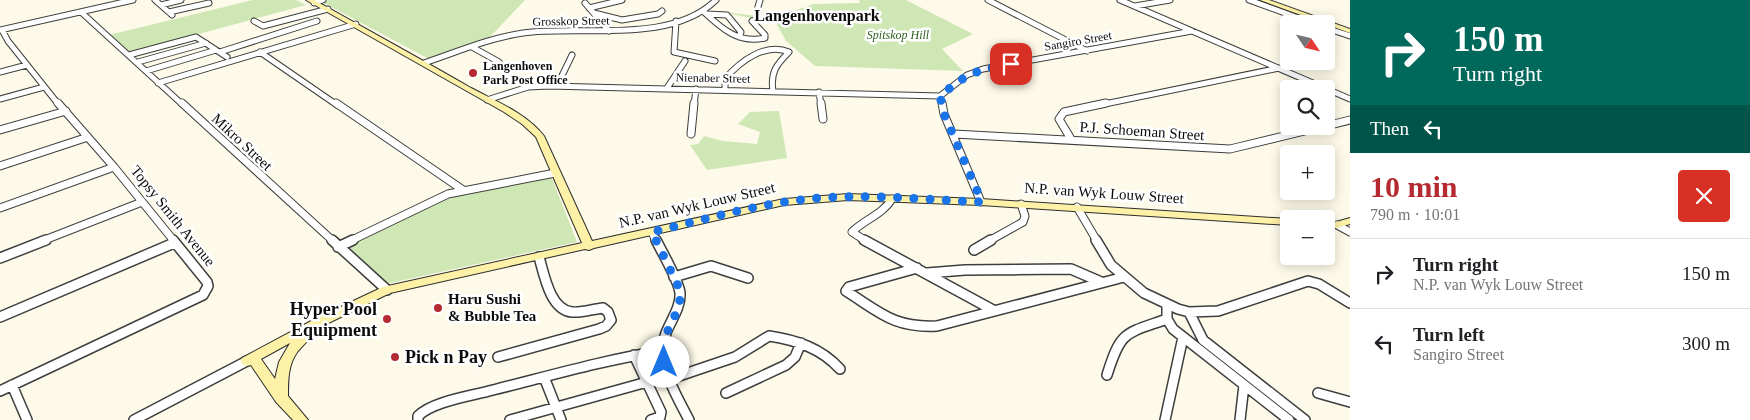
<!DOCTYPE html>
<meta charset="utf-8">
<style>
body{margin:0;font-family:Georgia,serif;background:#f6f6f6;color:#202124;height:100vh;display:flex;flex-direction:column;font-size:19px;white-space:nowrap}
*{box-sizing:border-box;margin:0}
p{font-size:16px;color:#757577}
.icon{flex:none;width:28px;height:28px;fill:none;stroke:currentColor;stroke-width:2;stroke-linecap:round;stroke-linejoin:round}
.map{position:relative;flex:1;overflow:hidden}
.sheet{display:flex;flex-direction:column;background:#fff;width:400px}
.sheet>*{flex:none}
.hud{background:#00695c;color:#fff;overflow:hidden}
.needle{width:32px;rotate:125deg}
.tools{position:absolute;left:1280px;top:15px;display:grid;gap:10px}
.tools a{display:grid;place-items:center;width:55px;height:55px;border-radius:5px;background:#fff;box-shadow:0 2px 12px #0003;font-size:25px}
.pin{position:absolute;display:grid;place-items:center;width:42px;height:42px;color:#fff;margin:-21px;border-radius:10px;box-shadow:0 2px 8px #0006}
.me{position:absolute;width:55px;margin:-28px;rotate:0deg;stroke-linejoin:round;filter:drop-shadow(0 0 4px #0008)}
.turn{display:flex;align-items:center;gap:18px;height:105px;padding:0 20px;font-size:22px}
.turn .icon{width:65px;height:65px;stroke-width:2.5}
.turn b{display:block;font-size:35px;line-height:42px}
.then{display:flex;align-items:center;height:48px;padding:0 20px;background:#0003;gap:10px;font-size:19px}
.round{display:grid;place-items:center;flex:none;width:52px;height:52px;border-radius:5px;background:#f6f6f6}
.summary{display:flex;align-items:center;justify-content:space-between;height:85px;padding:0 20px}
h1{font-size:30px;font-weight:600;line-height:38px;color:#b52931}
ul{padding:0;list-style:none}
li{display:flex;align-items:center;gap:15px;height:70px;padding:0 20px;border-top:1px solid #e0e0e0}
li div{flex:1}
li b{display:block;font-size:19px}
li em{font-style:normal}
main{display:flex;flex:1;min-height:0}
.map>svg:first-child{display:block}
</style>
<main>
<div class="map">
<svg width="1350" height="420" viewBox="0 0 1350 420">
<rect width="100%" height="100%" fill="#fefae9"/>
<!-- green -->
<path fill="#cfe6b5" d="M253 0H296L306 5 129 53 109 35Z
M329 0H525L488 39 429 59 322 2Z
M859 0H906L973 34 942 49 963 71 815 66 786 41 776 23 716 11 774 18 813 4 860 3Z
M779 111 787 158 707 170 690 145 698 144 704 136 723 141 757 144 760 132 738 124 750 112Z
M551 176 577 242 386 284 350 249 352 243 446 198Z"/>
<g fill="none" stroke-linecap="round" stroke-linejoin="round">
<!-- street-far2 casing -->
<g stroke="#3e3e3e" stroke-width="7">
<path id="street-far2" d="M155 0 172 15
M988 0 1087 51
M1120 0 1350 99
M1249 0 1315 24
M314 3 323 0
M585 3 609 31
M161 5 181 0
M1135 6 1170 0
M589 8 622 0
M757 10 760 0
M81 12 183 105
M169 12 209 3
M704 12C722 29 739 44 765 38V35L752 21
M594 13 622 20 658 14 662 11
M707 14 727 15 741 32 739 37
M254 21 263 26 328 9
M676 21 674 52 715 61
M1326 28 1350 36
M0 30 133 0
M2 30 8 41 59 105
M472 47 499 62
M220 52 317 21
M260 52 337 105
M129 55 196 37 227 57
M138 62 206 43
M424 63C457 52 489 38 523 33 581 25 670 45 716 0
M146 71 216 50
M0 72 27 65
M158 83 356 24
M557 86 572 55
M667 88 685 61
M725 89V79C740 61 766 42 789 52 777 64 770 72 773 91
M819 92 821 105
M0 99 44 87
M487 100 528 87 549 86 940 96
M694 105 696 89
M942 105 940 96 967 75 983 69 1192 31
M1100 105 1279 68"/>
</g>
<!-- street-far1 casing -->
<g stroke="#3e3e3e" stroke-width="9">
<path id="street-far1" d="M58 103 114 167 174 241
M182 103 333 241
M336 103 463 190
M821 103 823 119
M942 103 944 114 981 202
M1326 126 1350 120
M0 130 66 111
M691 134 694 103
M954 134 1230 149 1325 126
M1071 139 1059 119 1064 112 1106 103
M0 166 88 137
M1077 207 1097 241
M0 208 114 167
M1337 225 1350 232
M652 232 656 241
M42 241 142 202
M350 241 448 194 555 173
M866 241 852 232C865 219 882 215 892 199
M989 241 1023 222 1025 216 1021 204"/>
</g>
<!-- street casing -->
<g stroke="#3e3e3e" stroke-width="12">
<path id="street" d="M332 240 387 290
M656 240C662 252 679 281 680 293 681 307 671 320 666 333 655 363 676 394 689 420
M864 240 993 310
M1096 240 1111 265 1144 293 1178 309 1189 312 1218 311 1308 281 1319 284 1350 303
M338 247 353 240
M974 250 991 240
M0 258 46 240
M917 268 849 287 846 291C881 313 894 328 937 326L1124 277
M927 273 965 270 1071 269 1101 282
M674 277 711 266 748 278
M1167 306V319L1173 329 1289 420
M1189 312 1203 340 1305 420
M0 317 174 243
M634 355 661 412 660 417 651 420
M498 357 599 329 606 326 611 320 608 312 603 308C593 309 582 313 572 312 550 310 544 274 539 257
M1107 375C1121 330 1125 334 1167 319
M544 377 561 420
M670 379 735 357 769 336C796 340 821 348 840 369
M12 385 27 420
M0 391 203 295 208 286 207 282 173 240
M726 393 786 365 795 357 801 343
M1318 393 1350 402
M134 420 247 361
M418 420V416C433 401 472 396 493 390 549 376 604 360 661 351
M510 420 647 382
M1165 420 1183 337
M1240 420 1244 385"/>
</g>
<!-- secondary casing -->
<g stroke="#2d2d2d" stroke-width="2">
<path id="secondary" d="M306 0H314C366 29 419 58 471 88 497 102 526 113 544 136L592 241 784 199 848 194 981 199 1289 219V225L981 205 848 200 784 205 594 248 589 250 585 249 390 293 312 331 313 333C309 340 303 345 298 351 288 364 288 380 288 396L308 420H293L276 402 251 365 247 366 242 364 241 361 242 358 315 319 383 287 582 243 536 137 522 124 504 112ZM290 343 279 362 275 379 261 359Z
M1260 0H1269L1350 29V33Z
M1350 218V224L1337 228 1326 227V221L1336 222Z"/>
</g>
<!-- street-far2 -->
<use href="#street-far2" stroke="#fff" stroke-width="5"/>
<!-- street-far1 -->
<use href="#street-far1" stroke="#fff" stroke-width="7"/>
<!-- street -->
<use href="#street" stroke="#fff" stroke-width="9"/>
<!-- secondary -->
<use href="#secondary" fill="#fcf1a6" fill-rule="evenodd"/>
</g>
<g fill="none" stroke-linecap="round" stroke-linejoin="round">
<!-- route -->
<path stroke="#1a73e8" stroke-width="9" stroke-dasharray="0 16.2" d="M664 362C657 332 683 317 680 290L652 232C704 220 756 204 809 199 866 193 925 200 982 202L944 114 940 96C969 72 975 71 1011 64"/>
</g>
<!-- markers -->
<g fill="#b52931" stroke="#fff" stroke-width="2">
<circle cx="473" cy="73" r="5"/>
<circle cx="438" cy="308" r="5"/>
<circle cx="387" cy="319" r="5"/>
<circle cx="395" cy="357" r="5"/>
</g>
<g text-anchor="middle" dominant-baseline="central" stroke-width="5" stroke-linejoin="round" paint-order="stroke">
<!-- far-street labels -->
<g font-size="12" fill="#0b0b0b" stroke="#fff">
<text transform="translate(571 21) rotate(-1)">Grosskop Street</text>
<text transform="translate(1078 41) rotate(-10)">Sangiro Street</text>
<text transform="translate(713 78) rotate(1)">Nienaber Street</text>
</g>
<!-- far-park labels -->
<g font-size="12" font-style="italic" fill="#2d5f1e" stroke="#fff">
<text x="898" y="35">Spitskop Hill</text>
</g>
<!-- far-poi labels -->
<g font-size="12" font-weight="bold" fill="#0b0b0b" stroke="#fff" text-anchor="start">
<text x="483" y="66">Langenhoven<tspan x="483" dy="14">Park Post Office</tspan></text>
</g>
<!-- street labels -->
<g font-size="15" fill="#0b0b0b" stroke="#fff">
<text transform="translate(1142 131) rotate(4)">P.J. Schoeman Street</text>
<text transform="translate(242 142) rotate(43)">Mikro Street</text>
<text transform="translate(1104 193) rotate(4)">N.P. van Wyk Louw Street</text>
<text transform="translate(697 205) rotate(-13)">N.P. van Wyk Louw Street</text>
<text transform="translate(173 216) rotate(51)">Topsy Smith Avenue</text>
</g>
<!-- poi labels -->
<g font-size="15" font-weight="bold" fill="#0b0b0b" stroke="#fff" text-anchor="start">
<text x="448" y="299">Haru Sushi<tspan x="448" dy="17">&amp; Bubble Tea</tspan></text>
</g>
<!-- far-district labels -->
<g font-size="16" font-weight="bold" fill="#0b0b0b" stroke="#fff">
<text x="817" y="15">Langenhovenpark</text>
</g>
<!-- near-poi labels -->
<g font-size="18" font-weight="bold" fill="#0b0b0b" stroke="#fff" text-anchor="end">
<text x="377" y="309">Hyper Pool<tspan x="377" dy="21">Equipment</tspan></text>
<text x="405" y="357" text-anchor="start">Pick n Pay</text>
</g>
</g>
</svg>
<div class="tools">
<a><svg class="needle" viewBox="-14 -14 28 28"><path d="M0-13l5 13h-10z" fill="#e53935"/><path d="M0 13l5-13h-10z" fill="#757577"/></svg></a>
<a><svg class="icon" aria-label="search" viewBox="0 0 24 24"><circle cx="10" cy="10" r="6"/><path d="M15 15l6 6"/></svg></a>
<a>+</a>
<a>−</a>
</div>
<div class="pin" style="left:1011px;top:64px;background:#d93025"><svg class="icon" aria-label="arrive" viewBox="0 0 24 24"><path d="M6 21V4h12l-3 4 3 4H6"/></svg></div>
<svg class="me" style="left:664px;top:362px" viewBox="-20 -20 40 40"><circle r="19" fill="#fff"/><path d="M0-13L10 11 0 6-10 11z" fill="#1a73e8"/></svg>
</div>
<section class="sheet">
<div class="hud">
<div class="turn"><svg class="icon" aria-label="right" viewBox="0 0 24 24"><path d="M7 20v-9h11M14 6l5 5-5 5"/></svg><div><b>150 m</b>Turn right</div></div>
<div class="then">Then<svg class="icon" aria-label="left" viewBox="0 0 24 24"><path d="M17 20v-9H6M10 6l-5 5 5 5"/></svg></div>
</div>
<div class="summary"><div><h1>10 min</h1><p>790 m · 10:01</p></div><a class="round" style="background:#d93025;color:#fff"><svg class="icon" aria-label="close" viewBox="0 0 24 24"><path d="M6 6l12 12M18 6L6 18"/></svg></a></div>
<ul>
<li><svg class="icon" aria-label="right" viewBox="0 0 24 24"><path d="M7 20v-9h11M14 6l5 5-5 5"/></svg><div><b>Turn right</b><p>N.P. van Wyk Louw Street</p></div><em>150 m</em></li>
<li><svg class="icon" aria-label="left" viewBox="0 0 24 24"><path d="M17 20v-9H6M10 6l-5 5 5 5"/></svg><div><b>Turn left</b><p>Sangiro Street</p></div><em>300 m</em></li>
</ul>
</section>
</main>
